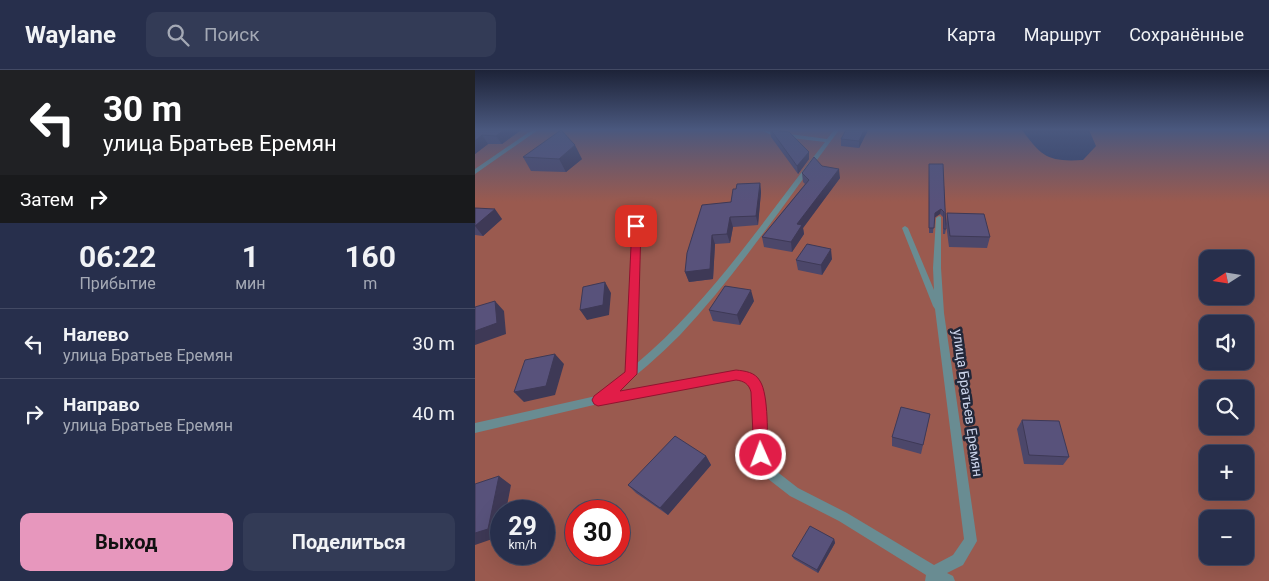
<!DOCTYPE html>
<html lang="ru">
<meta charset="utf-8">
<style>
body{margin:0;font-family:Roboto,sans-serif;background:#333b56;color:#f1f3f6;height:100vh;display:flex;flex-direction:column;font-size:19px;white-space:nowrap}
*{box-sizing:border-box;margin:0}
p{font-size:16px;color:#a4a9b5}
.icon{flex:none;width:28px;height:28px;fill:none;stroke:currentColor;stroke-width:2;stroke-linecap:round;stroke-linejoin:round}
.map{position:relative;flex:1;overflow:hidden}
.sheet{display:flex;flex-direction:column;background:#272f4c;width:475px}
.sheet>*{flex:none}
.banner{background:#202124;color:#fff;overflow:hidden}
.needle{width:32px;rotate:258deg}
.buttons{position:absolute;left:724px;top:180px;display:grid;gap:10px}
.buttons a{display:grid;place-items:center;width:55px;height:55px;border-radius:10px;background:#272f4c;box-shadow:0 5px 20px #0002,0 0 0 1px #434a64;font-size:25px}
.speed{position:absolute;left:15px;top:430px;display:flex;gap:10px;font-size:25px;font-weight:700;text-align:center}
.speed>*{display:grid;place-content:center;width:65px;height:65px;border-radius:50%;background:#272f4c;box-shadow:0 5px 20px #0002,0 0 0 1px #434a64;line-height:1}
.speed small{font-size:12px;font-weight:400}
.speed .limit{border:8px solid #d22;background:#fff;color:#111}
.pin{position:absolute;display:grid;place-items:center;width:42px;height:42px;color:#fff;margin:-21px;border-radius:10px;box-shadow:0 2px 8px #0006}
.me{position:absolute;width:55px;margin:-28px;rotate:358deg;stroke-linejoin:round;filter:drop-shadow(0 0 4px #0008)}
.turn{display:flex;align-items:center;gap:18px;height:105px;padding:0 20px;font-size:22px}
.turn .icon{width:65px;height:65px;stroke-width:2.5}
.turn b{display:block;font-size:35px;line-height:42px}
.then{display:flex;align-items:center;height:48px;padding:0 20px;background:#0003;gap:10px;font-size:19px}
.eta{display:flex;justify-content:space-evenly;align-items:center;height:85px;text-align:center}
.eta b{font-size:30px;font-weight:700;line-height:35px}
.button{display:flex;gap:10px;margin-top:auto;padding:10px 20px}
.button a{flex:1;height:58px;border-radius:10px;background:#e797bd;color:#111;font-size:20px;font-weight:700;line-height:58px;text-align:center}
.button a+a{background:#333b56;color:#f1f3f6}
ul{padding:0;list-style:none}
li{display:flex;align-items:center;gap:15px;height:70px;padding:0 20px;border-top:1px solid #434a64}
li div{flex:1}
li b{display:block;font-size:19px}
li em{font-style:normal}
header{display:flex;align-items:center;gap:30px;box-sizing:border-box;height:70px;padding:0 25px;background:#272f4c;border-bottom:1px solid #434a64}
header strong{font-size:24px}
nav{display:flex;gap:28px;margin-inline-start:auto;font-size:18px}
.search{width:350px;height:45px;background:#333b56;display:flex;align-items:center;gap:12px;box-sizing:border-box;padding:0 18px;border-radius:10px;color:#a4a9b5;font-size:19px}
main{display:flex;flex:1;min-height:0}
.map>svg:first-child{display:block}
</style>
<header>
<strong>Waylane</strong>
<div class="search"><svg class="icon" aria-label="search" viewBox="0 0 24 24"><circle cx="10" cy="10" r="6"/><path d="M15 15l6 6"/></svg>Поиск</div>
<nav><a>Карта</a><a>Маршрут</a><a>Сохранённые</a></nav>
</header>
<main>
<section class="sheet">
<div class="banner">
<div class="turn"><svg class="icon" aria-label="left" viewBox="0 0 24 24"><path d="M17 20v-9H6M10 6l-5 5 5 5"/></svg><div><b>30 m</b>улица Братьев Еремян</div></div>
<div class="then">Затем<svg class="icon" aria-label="right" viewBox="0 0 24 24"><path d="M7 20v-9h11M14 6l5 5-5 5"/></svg></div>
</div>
<div class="eta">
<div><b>06:22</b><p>Прибытие</p></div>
<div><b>1</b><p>мин</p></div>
<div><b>160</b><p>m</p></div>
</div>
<ul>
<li><svg class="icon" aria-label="left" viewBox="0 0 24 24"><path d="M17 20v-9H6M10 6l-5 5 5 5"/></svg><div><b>Налево</b><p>улица Братьев Еремян</p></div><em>30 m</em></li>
<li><svg class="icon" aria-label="right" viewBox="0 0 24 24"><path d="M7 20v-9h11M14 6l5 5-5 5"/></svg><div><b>Направо</b><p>улица Братьев Еремян</p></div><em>40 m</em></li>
</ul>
<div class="button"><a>Выход</a><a>Поделиться</a></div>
</section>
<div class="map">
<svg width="794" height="511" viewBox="0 0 794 511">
<rect width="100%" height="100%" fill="#343f65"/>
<!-- green -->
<path fill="#9a5a4f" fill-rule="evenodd" d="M0 60H547C567 87 573 92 608 90L621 76 614 60H794V511H0ZM732 189H770V226H732ZM732 254H770V291H732ZM732 319H770V356H732ZM732 384H770V421H732ZM26 441H69V484H26ZM101 441H144V484H101ZM732 449H770V486H732Z"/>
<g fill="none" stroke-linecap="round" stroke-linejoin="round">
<!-- minor -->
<path fill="#698c92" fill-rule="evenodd" d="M57 60H63L0 104V99Z
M285 60 352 69 359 60H364C313 128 264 202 205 265 184 286 162 305 139 323L261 301 278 306 283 311 288 321 292 385 296 397 323 418 372 443 459 495 478 485 489 469 460 239 458 236 427 158 430 156 433 158 459 220 458 198 461 148 464 146 466 147V198L469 243 502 471 488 495 472 503 478 506 480 511H450L451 505 364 451 315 426 288 405 280 385 278 321C275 313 269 310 261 309L123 334 0 363V353L121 326 151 302 159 155H163L164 156 161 294C236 231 290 148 350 72L299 66Z"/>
</g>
<!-- wall -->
<path fill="#4c476a" d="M0 60H46L27 74H13L0 84Z
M295 60 334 82V89L323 104 296 67Z
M371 60H393L384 78 366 76V69Z
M48 87 107 89 91 102 56 101Z
M454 94H468L471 159 470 164H468V147L465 144 459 148 458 163H454Z
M347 96 365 108 328 158 329 164 317 182 289 177 287 167 330 114 328 112 327 103Z
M285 113 286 122 283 155 258 157 255 173 240 174 238 209 214 212 210 202 256 132 261 119Z
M0 138 27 149 8 166 0 165Z
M472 143 515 167 512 178 474 177 471 154Z
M357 189 347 205 323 200 321 190Z
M279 231 265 255 238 251 234 240Z
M455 344 446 384 417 376V367Z
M547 350 594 387 588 395 549 394 542 359Z
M231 386 236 395 193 445 161 423 153 415Z
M359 469 360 473 343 503 319 489 317 486Z"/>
<!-- shaded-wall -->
<path fill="#3e3956" d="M29 60H46L27 74 21 66Z
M389 60H393L384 78V71Z
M7 65 13 74 0 84V71Z
M100 75 107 89 91 102 84 89Z
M334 82V89L323 104 322 96Z
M364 99 365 108 328 158 329 164 317 182 316 172 322 154Z
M285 113 286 122 283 155 281 146Z
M20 139 27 149 8 166 0 156Z
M466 139 465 144 459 148 460 143Z
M255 147 258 157 255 173 252 164Z
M237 165 240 174 238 209 214 212 210 202Z
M356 179 357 189 347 205 346 195Z
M130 212 136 223 134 245 112 250 105 240Z
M276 220 279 231 265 255 262 245Z
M20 231 29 241 31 264 0 275V261Z
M80 284 89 294 80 325 49 332 39 322Z
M231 386 236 395 193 445 185 438Z
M24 406 36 415 31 441H26V466L0 475V463Z
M359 469 360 473 343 503 342 500Z"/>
<!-- building -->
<path fill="#58527b" stroke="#3e3956" d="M0 60H29L21 66 7 65 0 71Z
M86 60 100 75 84 89 48 87Z
M296 60 314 62 334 82 322 96Z
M371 60H389L384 71 366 69Z
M339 87 347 96 364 99 322 154 327 155 316 172 287 167 334 110 327 103Z
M454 94H468L471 159H469V142L466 139 460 143 459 158H454Z
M285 113 281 146 255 147 252 164 237 165 235 199 210 202 212 183 227 135 256 132 258 119H261L262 114Z
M0 138 20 139 0 156Z
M472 143 509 144 515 167 475 166Z
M332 174 356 179 346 195 321 190Z
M130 212 128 235 105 240 108 217Z
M250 216 276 220 262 245 234 240Z
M20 231 22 253 0 261V237Z
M80 284 71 316 39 322 50 290Z
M426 337 455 344 448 375 417 367Z
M547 350 584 351 594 387 554 385Z
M200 366 231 386 185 438 153 415Z
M24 406 13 459 0 463V414Z
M335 456 359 469 342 500 317 486Z"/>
<!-- sky -->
<linearGradient id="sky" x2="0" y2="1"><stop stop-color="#1d2338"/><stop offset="0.45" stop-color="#4a587e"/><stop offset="1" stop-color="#4a587e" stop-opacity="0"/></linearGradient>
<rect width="794" height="132" fill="url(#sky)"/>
<!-- route -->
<path fill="#e11d48" stroke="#92132f" d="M161 153 166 156 162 304 145 321 261 300C270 301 280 302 285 311 294 325 292 368 293 385L291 390 286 392 281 390 279 385 276 322C274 314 269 311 261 310L123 336 119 334 117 330 119 326 150 302 157 156Z"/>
<g text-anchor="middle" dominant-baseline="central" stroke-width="5" stroke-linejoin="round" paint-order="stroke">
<!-- street labels -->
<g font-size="14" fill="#cbd3ea" stroke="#222739">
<text transform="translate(493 333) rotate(82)">улица Братьев Еремян</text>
</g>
</g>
</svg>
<div class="buttons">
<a><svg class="needle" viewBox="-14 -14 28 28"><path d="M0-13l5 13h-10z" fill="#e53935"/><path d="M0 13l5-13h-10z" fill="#a4a9b5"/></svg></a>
<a><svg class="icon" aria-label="sound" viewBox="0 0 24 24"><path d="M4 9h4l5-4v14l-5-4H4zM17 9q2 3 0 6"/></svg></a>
<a><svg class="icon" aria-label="search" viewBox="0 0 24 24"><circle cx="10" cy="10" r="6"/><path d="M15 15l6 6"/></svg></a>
<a>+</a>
<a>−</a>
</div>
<div class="speed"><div>29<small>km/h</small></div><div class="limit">30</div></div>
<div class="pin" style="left:161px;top:156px;background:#d93025"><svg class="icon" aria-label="arrive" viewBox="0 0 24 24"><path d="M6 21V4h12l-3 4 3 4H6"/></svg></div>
<svg class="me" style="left:286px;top:385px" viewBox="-20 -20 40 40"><circle r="17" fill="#e11d48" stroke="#fff" stroke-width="3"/><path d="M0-11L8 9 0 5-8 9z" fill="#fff"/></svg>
</div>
</main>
